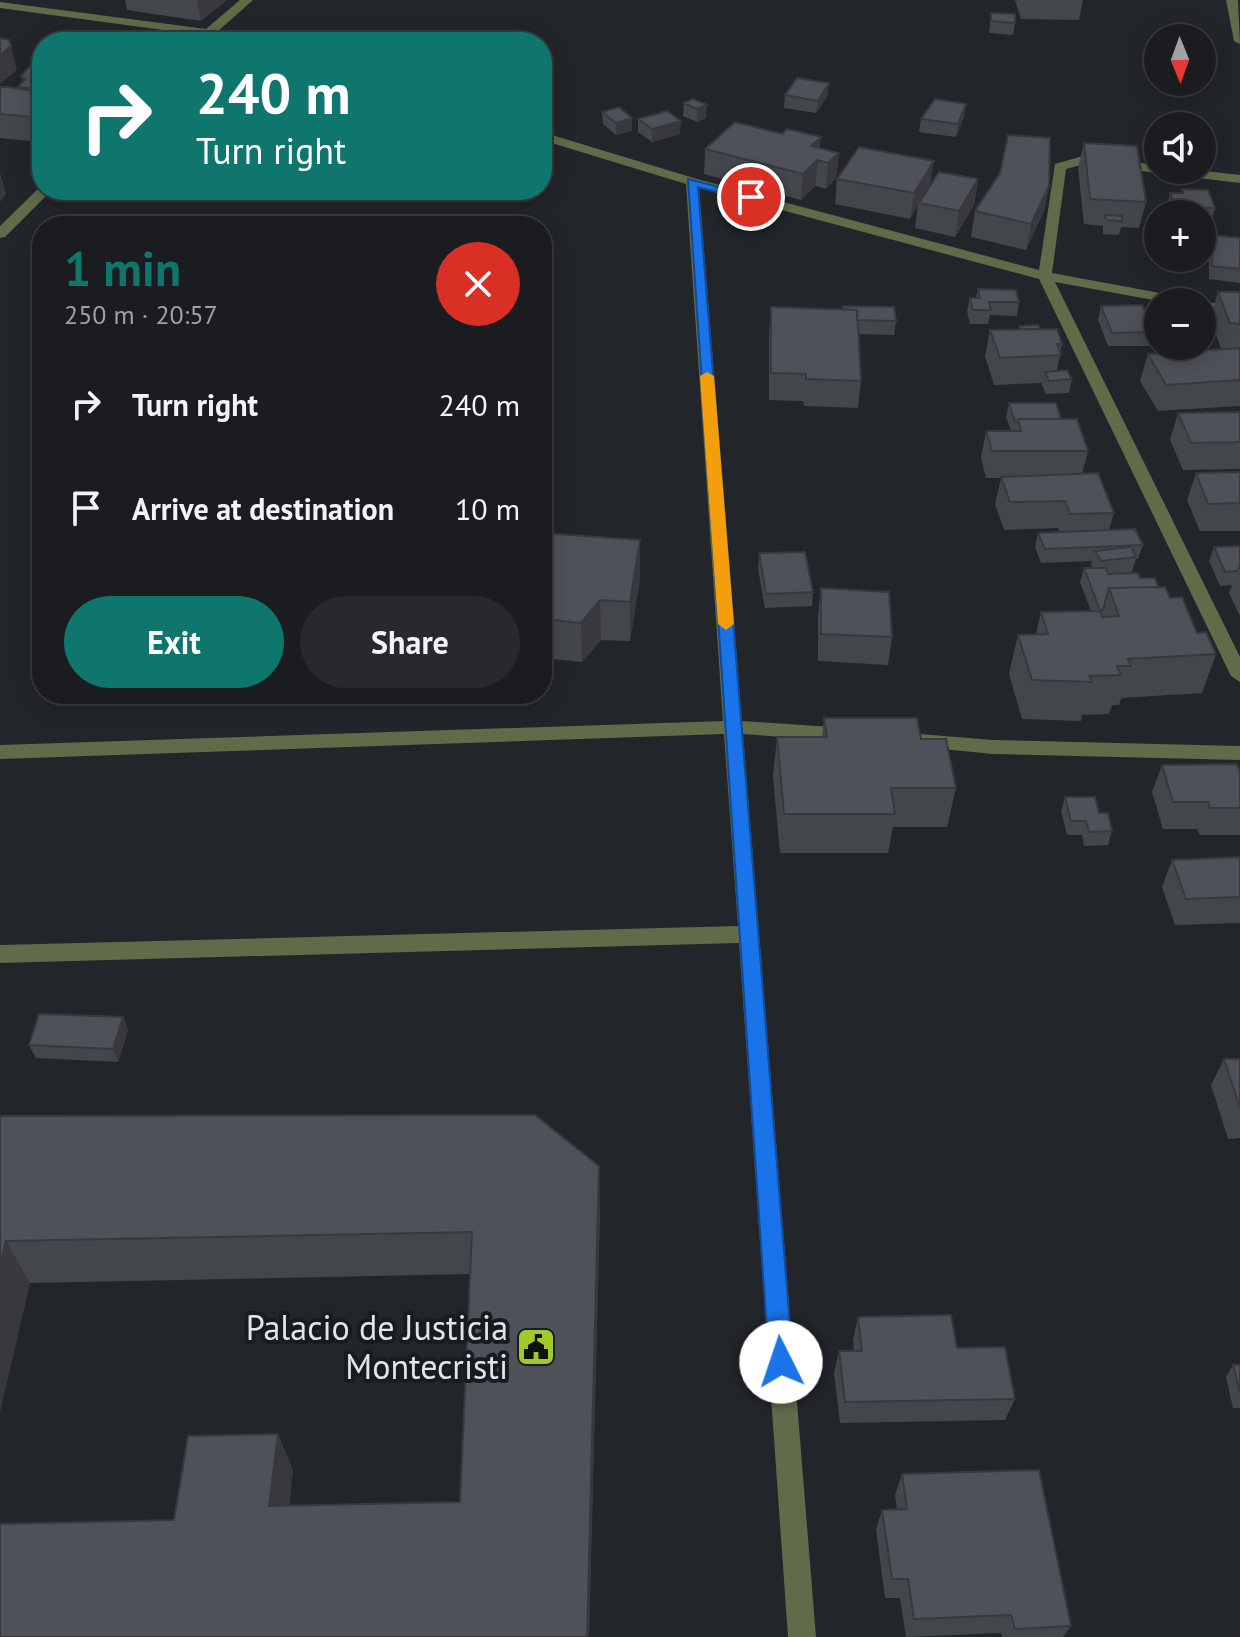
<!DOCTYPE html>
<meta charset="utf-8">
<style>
body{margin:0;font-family:"PT Sans",sans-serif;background:#27292d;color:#f1f3f6;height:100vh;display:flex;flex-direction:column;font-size:30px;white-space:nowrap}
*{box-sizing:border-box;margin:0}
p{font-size:26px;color:#9fa1a5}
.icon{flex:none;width:44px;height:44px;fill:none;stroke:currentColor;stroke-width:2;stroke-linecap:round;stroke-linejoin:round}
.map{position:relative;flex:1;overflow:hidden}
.drawer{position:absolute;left:32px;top:216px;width:520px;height:488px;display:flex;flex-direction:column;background:#1a1c20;border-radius:32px;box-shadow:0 4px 20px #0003,0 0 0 2px #383a3e}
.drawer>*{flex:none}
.top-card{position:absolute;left:32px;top:32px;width:520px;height:168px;border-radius:32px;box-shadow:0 4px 20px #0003,0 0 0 2px #383a3e;background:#0f766e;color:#fff;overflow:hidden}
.needle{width:52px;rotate:179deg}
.tools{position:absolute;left:1144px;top:24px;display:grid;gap:16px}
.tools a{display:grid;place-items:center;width:72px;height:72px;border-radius:50%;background:#1a1c20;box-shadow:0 4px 20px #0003,0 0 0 2px #383a3e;font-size:40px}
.pin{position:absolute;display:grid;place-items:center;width:68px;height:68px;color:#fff;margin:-34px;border:4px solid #fff;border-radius:50%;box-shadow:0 2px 8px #0007}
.me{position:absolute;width:88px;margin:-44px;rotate:356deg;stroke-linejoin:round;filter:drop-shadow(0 0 6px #0008)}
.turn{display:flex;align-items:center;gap:28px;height:168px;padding:0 32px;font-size:36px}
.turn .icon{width:104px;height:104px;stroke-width:2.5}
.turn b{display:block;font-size:56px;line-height:68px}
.round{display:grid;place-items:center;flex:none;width:84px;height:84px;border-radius:42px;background:#27292d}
.head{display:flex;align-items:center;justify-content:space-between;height:136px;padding:0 32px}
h1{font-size:48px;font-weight:600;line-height:60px;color:#0f766e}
.action{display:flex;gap:16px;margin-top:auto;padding:16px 32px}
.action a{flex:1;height:92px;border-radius:48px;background:#0f766e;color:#fff;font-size:32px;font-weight:600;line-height:92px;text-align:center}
.action a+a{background:#27292d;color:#f1f3f6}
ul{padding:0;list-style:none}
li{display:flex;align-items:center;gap:24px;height:104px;padding:0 32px}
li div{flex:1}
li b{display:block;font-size:30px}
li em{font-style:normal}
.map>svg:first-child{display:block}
</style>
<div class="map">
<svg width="1240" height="1637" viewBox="0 0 1240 1637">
<rect width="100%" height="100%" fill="#22252a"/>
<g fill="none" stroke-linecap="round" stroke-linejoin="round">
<!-- minor -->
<path fill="#5f6b49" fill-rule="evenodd" d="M240 0H253L217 32 245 42H227L211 37 200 42 196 39 200 35 0 8V2L206 29Z
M1226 0H1238L1240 44 1234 41Z
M542 132 697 179 1039 270 1055 164 1083 156 1158 165V170H1197L1240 175V183L1084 164 1066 169 1052 273 1187 298 1194 302H1164L1055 282 1240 657V682L1231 676 1039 279 699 188 742 721 847 728 857 735 847 742 743 734 816 1637H788L739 943 0 963V945L738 926 724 734 0 759V745L723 721 686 184 542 140Z
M40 187 52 190 5 237 0 238V226Z
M1202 301 1240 308V316L1202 309V302H1197Z
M919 734 993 740 1240 746V760L993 754 912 746 909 741Z"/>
</g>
<!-- wall -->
<path fill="#43474c" d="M125 0H227L201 21 127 10Z
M1015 0H1083L1079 20 1021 19Z
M991 13 1015 23 1013 35 989 33Z
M42 65V142L0 138V87L19 88 18 87 23 82 21 76Z
M785 95H828L816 113 784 108Z
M693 99 706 118 697 122 683 116 684 103Z
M602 112 632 131 616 135 603 124Z
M964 117 956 137 919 132 921 119Z
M638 119 680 134 652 142 638 132Z
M1084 143 1146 202 1139 228 1121 227 1119 235 1103 234V226L1084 224 1078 168Z
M820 148 839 153 836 178 826 189 815 186 801 200 704 174 705 149Z
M837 179 930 186 978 179 974 205 955 237 915 228 918 205 910 219 835 204Z
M1049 186 1044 211 1026 250 971 237 975 211Z
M1182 189 1215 208 1211 222 1202 221V214H1170L1167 206 1170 193H1181Z
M1213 235 1240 238V283L1209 279V248Z
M978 289 1019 302 1017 316 990 315 988 324H970L967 311 970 298H976Z
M1218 292H1240V406L1158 411 1140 381 1148 354 1221 349 1210 318Z
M1101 306 1154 332 1151 346H1108L1098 320Z
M771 307 896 321 894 335 858 334 861 381 858 408 804 406 803 401 769 400V333Z
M1019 326 1040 329 1062 344 1057 371 1072 379 1069 393 1046 394 1042 385V383L994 385 985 356 990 330 1019 329Z
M1009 403 1061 419 1088 451 1082 474 1114 513 1109 530 1143 545 1138 559H1136L1132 572 1108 574 1140 578 1158 587 1170 598 1197 633 1216 654 1202 693 1121 698 1119 705H1112L1109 714 1082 715 1081 721 1022 719 1009 674 1018 635 1036 634 1041 612 1091 611 1080 582 1084 568H1093L1091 565 1092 561 1041 563 1035 547 1038 533 1059 532 1058 528 1004 530 995 504 1001 478H986L981 458 986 431H1011L1006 417Z
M1240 412V469L1183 470 1170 440 1178 413Z
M1240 472V531H1200L1187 500 1196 473Z
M542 533 640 540V579L630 641 601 640 582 662 542 658Z
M1240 546V616L1229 593 1232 585 1220 586 1209 561 1214 547Z
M759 553 813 592 812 606 765 608 758 568Z
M821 588 892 637 888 665 818 661V616Z
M824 718 921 739 956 788 947 827H893L888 853H780L773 776 777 737H822Z
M1162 765 1240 773V835H1200L1197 829H1163L1152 792Z
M1065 797 1099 813 1112 831 1108 845 1084 846 1082 835H1067L1061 811Z
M1240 857V923L1175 925 1162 887 1172 860Z
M123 1017 128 1030 118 1062 36 1058 29 1045Z
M1224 1059H1240V1138L1228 1139 1211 1085Z
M0 1116 600 1210 589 1637H0L174 1520 278 1434 293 1471 289 1506 460 1502 470 1274 30 1283 0 1411Z
M858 1317 957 1348 1015 1399 1005 1420 840 1423 834 1373 839 1351H854L853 1340Z
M1233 1365H1240V1408H1233L1226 1377Z
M902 1474 1071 1626 1063 1637H1002L1001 1633 906 1637 900 1598H885L876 1529 882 1510 897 1509 895 1495Z"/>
<!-- shaded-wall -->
<path fill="#37393e" d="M197 0H227L201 21Z
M11 46 17 70 0 84V55Z
M829 83 828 95 816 113 818 101Z
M966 104 964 117 956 137 958 124Z
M707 105 706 118 697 122V109Z
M632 118V131L616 135V123Z
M681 121 680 134 652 142V129Z
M821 137 815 186 801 200 803 174 811 146Z
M839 153 836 178 826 189 828 163Z
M934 161 930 186 919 203 910 219 914 193Z
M0 172 6 194 0 202Z
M978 179 974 205 955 237 959 211Z
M1049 186 1044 211 1026 250 1031 224Z
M640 540V579L630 641V602Z
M600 600 601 640 582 662 581 623Z
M123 1017 128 1030 118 1062 113 1049Z
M599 1166 600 1210 589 1637H587Z
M6 1241 30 1283 0 1411V1266Z
M278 1434 293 1471 285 1541 269 1506Z"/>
<!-- building -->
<path fill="#4e5258" stroke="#37393e" stroke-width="2" d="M991 13 1015 14V23L991 21Z
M0 38 9 40 11 46 0 55Z
M42 65V90L18 87 25 79 21 76 30 66Z
M797 78 829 83 818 101 785 95Z
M0 87H7L42 92V118L0 114Z
M693 99 707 105 697 109 684 103Z
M935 99 966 104 958 124 921 119Z
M619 107 632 118 616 123 602 112Z
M667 111 681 121 652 129 638 119Z
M735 122 782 134 787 129 821 137 811 146 839 153 828 163 817 160 803 174 705 149Z
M1008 135 1050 138 1049 186 1031 224 975 211 1000 173Z
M1084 143 1137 146 1146 202 1090 199Z
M859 147 934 161 914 193 837 179Z
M939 172 978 179 959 211 919 203Z
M1182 189 1208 190 1215 208 1175 207 1170 193H1183Z
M1105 215 1122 216V221L1106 220Z
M1213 235 1240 238V269L1212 266Z
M978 289 1016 290 1019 302H989L991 310H973L970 298H980Z
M1218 292H1240V324L1230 323Z
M1142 305 1154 332 1112 333 1101 306Z
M843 306 894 307 896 321 857 320V310L843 309Z
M771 307 857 310 861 381 806 379V374L771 373Z
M1038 325 1040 329H1021L1019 326Z
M1057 329 1062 344H1057L1061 355 1000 358 990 330Z
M1240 348V380L1166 385 1148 354Z
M1067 370 1072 379 1049 381 1045 372Z
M1009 403H1056L1061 419H1018V422H1015Z
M1240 412V442L1191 443 1178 413Z
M1018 419H1077L1088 451H992L986 431H1021Z
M1240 472V503L1208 504 1196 473Z
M1098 473 1114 513 1070 514 1065 501 1010 502 1001 477Z
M1135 529 1143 545 1045 549 1038 533Z
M542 533 640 540 630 602 600 600 581 623 542 619Z
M1240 546V566L1237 571 1225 572 1214 547Z
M1131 547 1136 557 1101 561 1095 551Z
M805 552 813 592 766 594 759 553Z
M1084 568H1106L1108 574 1138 573 1140 578H1155L1158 587 1109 588 1103 610H1100Z
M1165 587 1170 598 1182 597 1197 633 1206 632 1216 654 1128 659 1131 666H1117L1121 675 1089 676 1092 682 1032 680 1018 635 1048 634 1041 612 1100 611 1102 617 1119 616 1109 588Z
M821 588 889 592 892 637 821 634Z
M824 718H917L921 739H946L956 788H891L895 814H784L777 737H827Z
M1237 764 1240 773V808H1210L1208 802H1173L1162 765Z
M1065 797H1095L1099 813H1108L1112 831 1089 832 1086 821H1071Z
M1240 857V897L1186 899 1172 860Z
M39 1014 123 1017 113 1049 29 1045Z
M1224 1059H1240V1108Z
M535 1115 599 1166 587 1637H0V1524L174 1520 188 1436 278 1434 269 1506 460 1502 472 1232 6 1241 0 1266V1116Z
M951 1315 957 1348 1005 1347 1015 1399 845 1402 839 1351H862L858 1317Z
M1233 1365H1240V1393Z
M1039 1470 1071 1626 1015 1629 1011 1615 914 1619 908 1579H892L882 1510 907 1509 902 1474Z"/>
<!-- route -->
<path fill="#1a73e8" stroke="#114b97" stroke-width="2" d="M688 179 757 197 751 201 698 187 793 1362 789 1370 781 1373 773 1370 769 1362Z"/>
<!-- slow -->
<path fill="#f59e0b" d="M707 372 714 376 734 624 726 630 718 624 700 376Z"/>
<!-- icons -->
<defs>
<g id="civic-square" transform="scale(2)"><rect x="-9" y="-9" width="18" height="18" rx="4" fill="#a0ca2c" stroke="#181c21"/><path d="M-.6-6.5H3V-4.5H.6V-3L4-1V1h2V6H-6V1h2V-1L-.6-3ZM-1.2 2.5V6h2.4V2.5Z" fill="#111"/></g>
</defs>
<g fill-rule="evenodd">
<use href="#civic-square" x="536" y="1347"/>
</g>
<g text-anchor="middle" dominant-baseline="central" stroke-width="8" stroke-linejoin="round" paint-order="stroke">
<!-- near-poi labels -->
<g font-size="34" fill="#e3e5e9" stroke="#181c21" text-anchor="end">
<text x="508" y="1327">Palacio de Justicia<tspan x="508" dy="39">Montecristi</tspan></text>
</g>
</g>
</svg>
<div class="tools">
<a><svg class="needle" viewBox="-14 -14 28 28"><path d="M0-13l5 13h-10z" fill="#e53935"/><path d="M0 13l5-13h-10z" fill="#9fa1a5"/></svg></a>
<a><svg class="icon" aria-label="sound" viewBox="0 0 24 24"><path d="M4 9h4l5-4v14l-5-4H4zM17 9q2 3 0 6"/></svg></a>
<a>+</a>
<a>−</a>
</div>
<div class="pin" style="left:751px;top:197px;background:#d93025"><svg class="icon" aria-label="arrive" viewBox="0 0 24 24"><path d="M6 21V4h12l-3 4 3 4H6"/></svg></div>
<svg class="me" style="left:781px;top:1362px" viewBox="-20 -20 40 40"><circle r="19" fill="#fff"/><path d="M0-13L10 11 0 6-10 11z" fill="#1a73e8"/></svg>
<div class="top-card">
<div class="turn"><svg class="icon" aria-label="right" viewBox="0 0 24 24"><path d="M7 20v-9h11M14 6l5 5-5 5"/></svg><div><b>240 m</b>Turn right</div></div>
</div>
<section class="drawer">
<div class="head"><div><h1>1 min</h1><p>250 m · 20:57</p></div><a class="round" style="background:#d93025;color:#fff"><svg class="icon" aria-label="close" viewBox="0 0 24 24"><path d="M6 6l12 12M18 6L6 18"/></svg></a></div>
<ul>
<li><svg class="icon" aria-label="right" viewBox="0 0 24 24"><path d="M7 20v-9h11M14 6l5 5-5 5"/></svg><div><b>Turn right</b></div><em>240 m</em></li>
<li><svg class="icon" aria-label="arrive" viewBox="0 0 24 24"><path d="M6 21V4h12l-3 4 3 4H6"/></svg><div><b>Arrive at destination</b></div><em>10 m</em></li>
</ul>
<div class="action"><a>Exit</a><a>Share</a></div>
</section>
</div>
